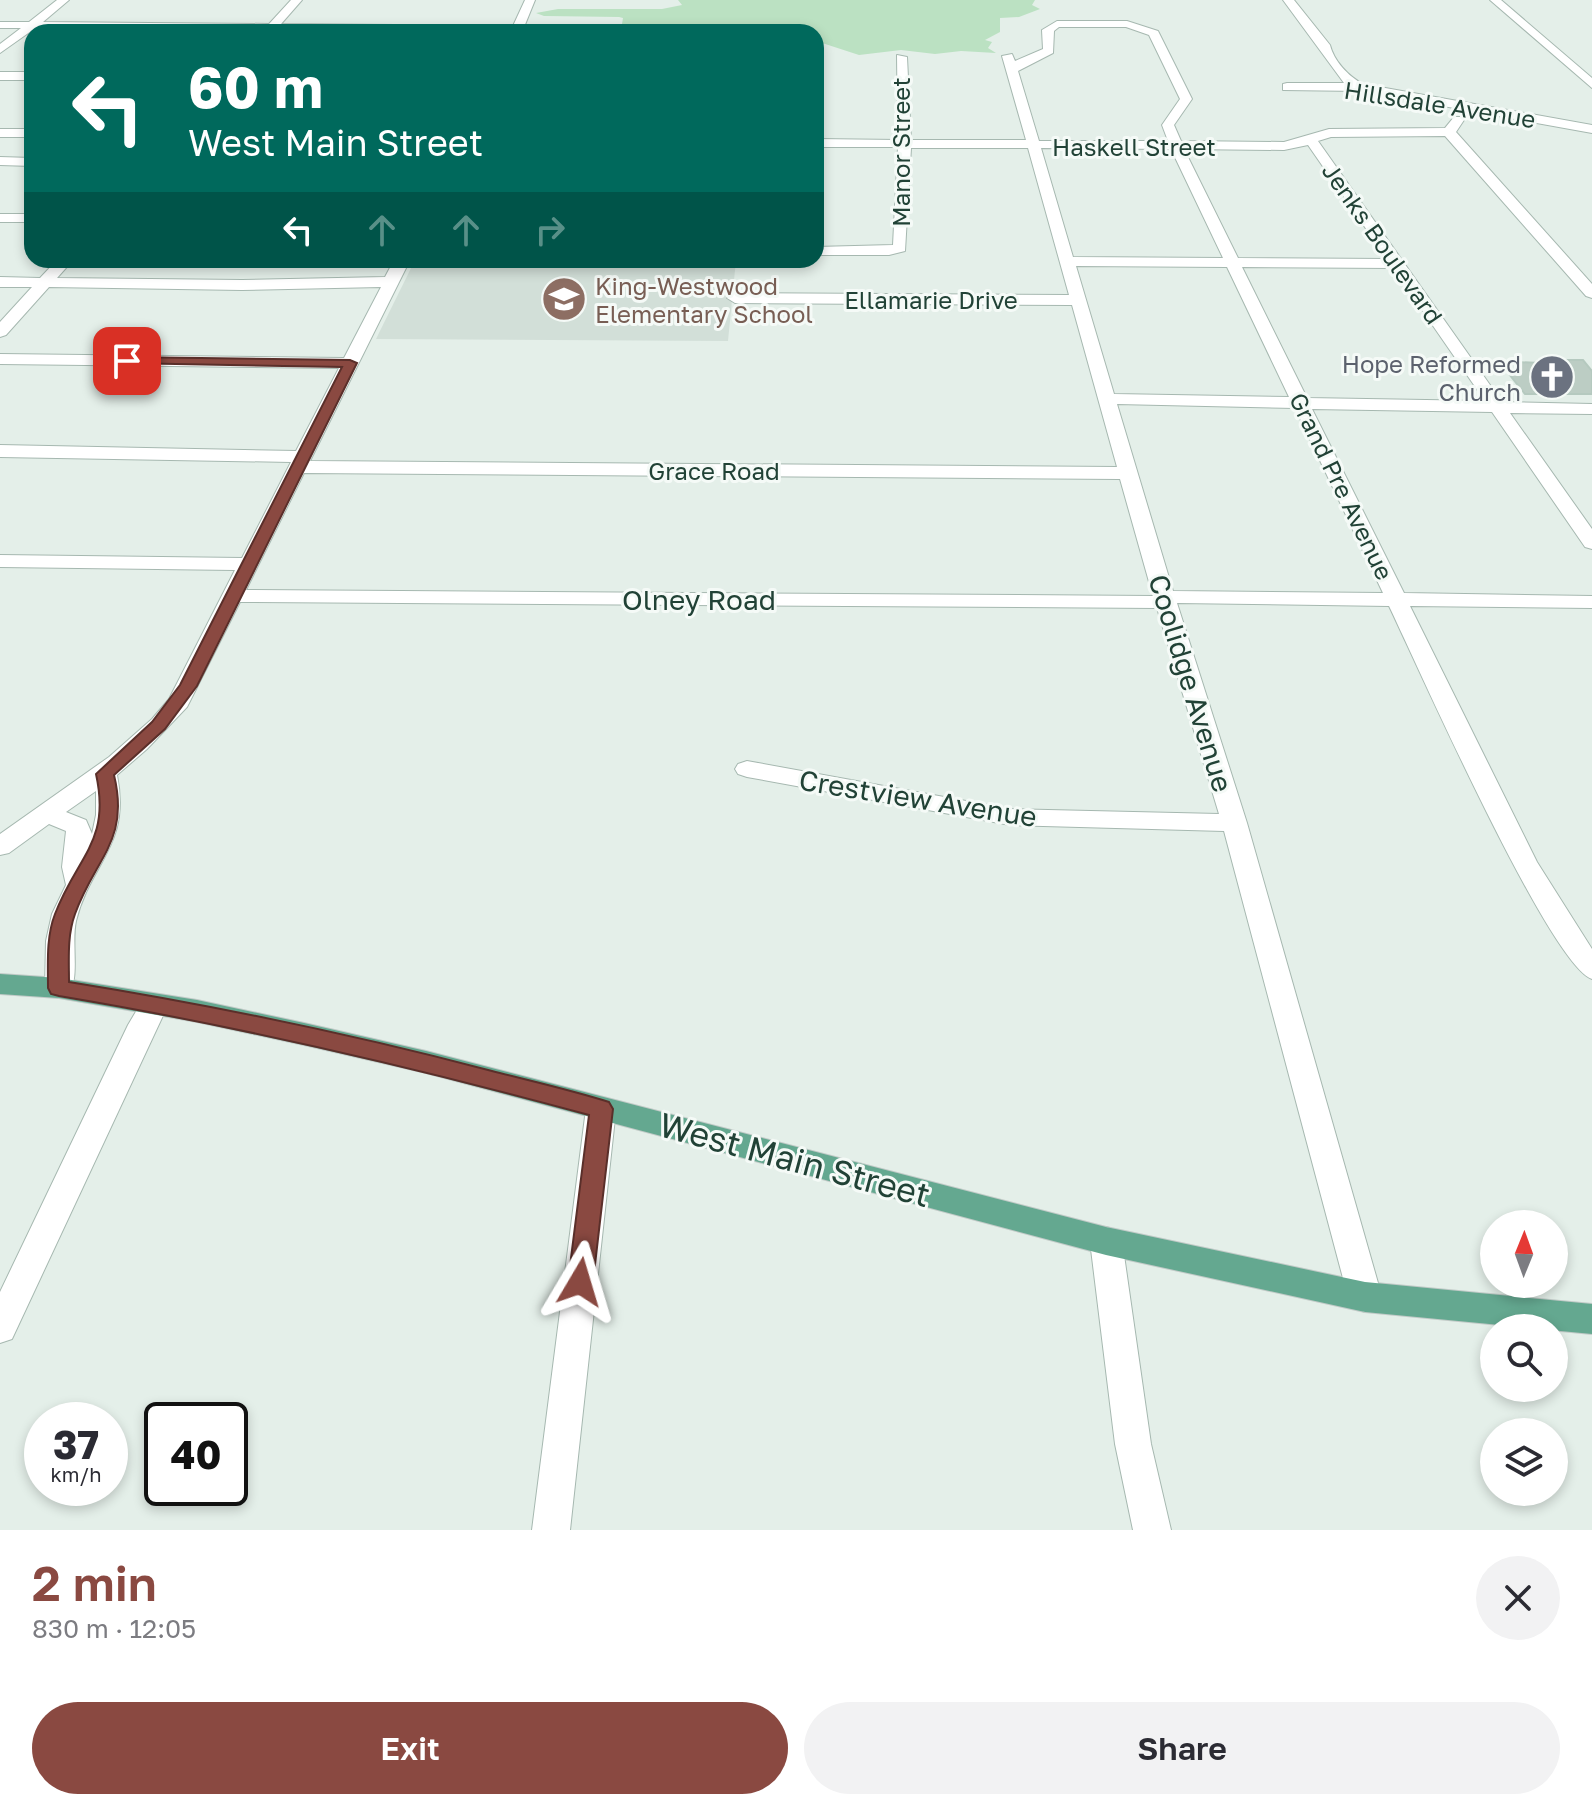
<!DOCTYPE html>
<meta charset="utf-8">
<style>
body{margin:0;font-family:"Golos Text",sans-serif;background:#f2f2f3;color:#2b2b33;height:100vh;display:flex;flex-direction:column;font-size:30px;white-space:nowrap}
*{box-sizing:border-box;margin:0}
p{font-size:26px;color:#7c7c81}
.icon{flex:none;width:44px;height:44px;fill:none;stroke:currentColor;stroke-width:2;stroke-linecap:round;stroke-linejoin:round}
.map{position:relative;height:1530px;overflow:hidden}
.drawer{display:flex;flex-direction:column;background:#fff;flex:1}
.drawer>*{flex:none}
.banner{position:absolute;left:24px;top:24px;width:800px;height:244px;border-radius:24px;box-shadow:0 4px 12px #0003;background:#00695c;color:#fff;overflow:hidden}
.needle{width:52px;rotate:1deg}
.tools{position:absolute;left:1480px;top:1210px;display:grid;gap:16px}
.tools a{display:grid;place-items:center;width:88px;height:88px;border-radius:50%;background:#fff;box-shadow:0 4px 12px #0003;font-size:40px}
.speed{position:absolute;left:24px;top:1402px;display:flex;gap:16px;font-size:40px;font-weight:700;text-align:center}
.speed>*{display:grid;place-content:center;width:104px;height:104px;border-radius:50%;background:#fff;box-shadow:0 4px 12px #0003;line-height:1}
.speed small{font-size:20px;font-weight:400}
.speed .limit{border:4px solid #111;border-radius:12px;background:#fff;color:#111}
.pin{position:absolute;display:grid;place-items:center;width:68px;height:68px;color:#fff;margin:-34px;border-radius:16px;box-shadow:0 4px 12px #0006}
.me{position:absolute;width:88px;margin:-44px;rotate:7deg;stroke-linejoin:round;filter:drop-shadow(0 0 6px #0008)}
.turn{display:flex;align-items:center;gap:28px;height:168px;padding:0 32px;font-size:36px}
.turn .icon{width:104px;height:104px;stroke-width:2.5}
.turn b{display:block;font-size:56px;line-height:68px}
.lanes{display:flex;align-items:center;height:76px;padding:0 32px;background:#0003;justify-content:center;gap:40px;direction:ltr}
.lanes .off{opacity:.35}
.round{display:grid;place-items:center;flex:none;width:84px;height:84px;border-radius:42px;background:#f2f2f3}
.summary{display:flex;align-items:center;justify-content:space-between;height:136px;padding:0 32px}
h1{font-size:48px;font-weight:600;line-height:60px;color:#8a4941}
.cta{display:flex;gap:16px;margin-top:auto;padding:16px 32px}
.cta a{flex:1;height:92px;border-radius:48px;background:#8a4941;color:#fff;font-size:32px;font-weight:600;line-height:92px;text-align:center}
.cta a+a{background:#f2f2f3;color:#2b2b33}
.map>svg:first-child{display:block}
</style>
<div class="map">
<svg width="1592" height="1530" viewBox="0 0 1592 1530">
<rect width="100%" height="100%" fill="#e4efe9"/>
<!-- built -->
<path fill="#d2dfd8" d="M415 260H736L728 341 376 339Z"/>
<!-- green -->
<path fill="#bbe1c2" d="M678 0H1035L1032 5 1040 9 1019 17 1000 18V32L985 40 992 42 988 48 996 53 961 51 935 54 901 50 859 55 816 41V32H619L616 30 641 26 622 24 623 18 619 17 544 16 536 13 558 9H662L682 5Z"/>
<!-- building -->
<path fill="#bccdc4" stroke="#b5c9bf" stroke-width="2" d="M1539 360H1583L1592 371V394H1525L1505 369H1518L1514 362 1541 363Z"/>
<g fill="none" stroke-linecap="round" stroke-linejoin="round">
<!-- minor casing -->
<g stroke="#a6b8b0" stroke-width="2">
<path id="minor" d="M57 0H69L43 22 269 24 291 0H302L281 24 513 26 525 0H535L522 32 34 29 0 53V44L21 28H0V22H29Z
M1283 0H1294L1330 45C1334 61 1348 76 1363 84L1592 125V133L1360 91 1283 90V84L1287 83H1344Z
M1490 0H1501L1592 78V88Z
M1057 21H1127L1158 31 1192 99 1174 125 1181 141 1284 142 1329 129 1445 128 1454 117H1462L1464 120 1456 132 1592 284V298L1586 296 1445 136 1331 137 1318 141 1502 402 1592 404V414L1510 413 1592 529V549L1585 547 1492 412 1312 409 1404 593 1592 596V608L1410 606 1537 862 1592 949V979C1550 966 1416 662 1389 606L1177 603 1247 823 1382 1297 1377 1307 1365 1312 1353 1307 1348 1297 1224 831 1010 825 747 777 738 774 735 769 738 764 747 761 1010 809 1219 814 1157 608 240 602 187 707 147 749 117 775C131 846 91 861 76 921 71 944 80 975 69 995L59 998 49 995 45 988 46 941 52 914 66 885 62 867 66 831 49 824 9 853 0 855V834L109 757 152 719 169 699 235 570 0 567V555L242 558 291 462 0 457V445L296 451 339 368 0 364V354L344 358 381 287 242 290 49 287 6 335 0 337V322L32 287H0V277L40 278 57 260H73L57 278 242 280 385 277 394 260H410L310 461 1117 467 1072 305 735 303 727 298 735 293 1069 295 1028 148H911L905 251 889 255H816V247L893 245 898 147H816V139L898 140 897 55 907 57 911 140H1026L1002 56 1012 54 1015 61 1043 49 1042 30ZM1059 27H1126L1149 35 1180 99 1162 125 1168 141H1039L1018 71 1053 53 1054 31ZM1308 145 1387 259 1238 258 1184 149 1284 150ZM1041 148 1171 149 1223 258 1073 257ZM1076 266 1227 267 1289 397 1114 394ZM1242 267 1393 268 1485 401 1307 398ZM1117 404 1295 408 1383 593 1173 591ZM304 473 1120 479 1153 596 246 590ZM96 791V815L92 834 86 820 66 812Z
M0 72H32V80H0Z
M0 129H32V137H0Z
M0 157 32 158V166L0 165Z
M0 214H32V222H0Z
M154 995 164 998 168 1005 12 1339 0 1343V1292L128 1025 144 998Z
M601 1097 612 1101 616 1109 570 1530H532L586 1109 590 1101Z
M1106 1227 1117 1231 1122 1241 1151 1444 1171 1530H1133L1115 1444 1090 1241 1095 1231Z"/>
</g>
<!-- major casing -->
<g stroke="#c1cac7" stroke-width="2">
<path id="major" d="M0 974 59 978 197 1000 304 1023 426 1051 1106 1227 1365 1282 1592 1304V1334L1365 1312 1106 1255 426 1073 304 1045 197 1022 59 998 0 994Z"/>
</g>
<!-- minor -->
<use href="#minor" fill="#fff" fill-rule="evenodd"/>
<!-- major -->
<use href="#major" fill="#64a890" fill-rule="evenodd"/>
</g>
<!-- route -->
<path fill="#8a4941" stroke="#5a2f2a" stroke-width="2" d="M127 357 350 360 357 363 197 686 165 729 114 775C130 841 95 858 75 914 67 936 69 960 69 982 212 1005 352 1034 492 1071 531 1081 571 1090 609 1102L613 1109 593 1282 589 1290 580 1293 572 1290 568 1282 589 1115C413 1067 238 1026 59 996L51 994 48 988C48 964 46 937 55 914 77 856 111 842 96 774L152 722 180 685 342 367 123 363 121 361Z"/>
<!-- icons -->
<defs>
<g id="school-disc" transform="scale(2.3)"><circle r="9.5" fill="#8d6e63" stroke="#f5faf7"/><path d="M0-5L7-2L0 1L-7-2ZM-4 1L0 2.5L4 1V4Q0 6-4 4Z" fill="#fff"/></g>
<g id="church-disc" transform="scale(2.3)"><circle r="9.5" fill="#6b7280" stroke="#f5faf7"/><path d="M-1.2-6h2.4v3.5h3.3v2.4h-3.3V6h-2.4V-.1h-3.3v-2.4h3.3Z" fill="#fff"/></g>
</defs>
<g fill-rule="evenodd">
<use href="#school-disc" x="564" y="299"/>
<use href="#church-disc" x="1552" y="377"/>
</g>
<g text-anchor="middle" dominant-baseline="central" stroke-width="6" stroke-linejoin="round" paint-order="stroke">
<!-- far-street labels -->
<g font-size="24" fill="#214236" stroke="#f5faf7">
<text transform="translate(1440 104) rotate(9)">Hillsdale Avenue</text>
<text x="1134" y="146">Haskell Street</text>
<text transform="translate(900 152) rotate(-90)">Manor Street</text>
<text transform="translate(1383 243) rotate(55)">Jenks Boulevard</text>
<text x="931" y="299">Ellamarie Drive</text>
<text x="714" y="470">Grace Road</text>
<text transform="translate(1342 486) rotate(64)">Grand Pre Avenue</text>
</g>
<!-- far-education labels -->
<g font-size="24" fill="#785e54" stroke="#f5faf7" text-anchor="start">
<text x="595" y="285">King-Westwood<tspan x="595" dy="28">Elementary School</tspan></text>
</g>
<!-- far-worship labels -->
<g font-size="24" fill="#5b616d" stroke="#f5faf7" text-anchor="end">
<text x="1521" y="363">Hope Reformed<tspan x="1521" dy="28">Church</tspan></text>
</g>
<!-- street labels -->
<g font-size="28" fill="#214236" stroke="#f5faf7">
<text x="699" y="599">Olney Road</text>
<text transform="translate(1191 683) rotate(73)">Coolidge Avenue</text>
<text transform="translate(918 798) rotate(9)">Crestview Avenue</text>
</g>
<!-- near-street labels -->
<g font-size="34" fill="#214236" stroke="#f5faf7">
<text transform="translate(795 1159) rotate(15)">West Main Street</text>
</g>
</g>
</svg>
<div class="tools">
<a><svg class="needle" viewBox="-14 -14 28 28"><path d="M0-13l5 13h-10z" fill="#e53935"/><path d="M0 13l5-13h-10z" fill="#7c7c81"/></svg></a>
<a><svg class="icon" aria-label="search" viewBox="0 0 24 24"><circle cx="10" cy="10" r="6"/><path d="M15 15l6 6"/></svg></a>
<a><svg class="icon" aria-label="layers" viewBox="0 0 24 24"><path d="M12 4l9 5-9 5-9-5zM3 14l9 5 9-5"/></svg></a>
</div>
<div class="speed"><div>37<small>km/h</small></div><div class="limit">40</div></div>
<div class="pin" style="left:127px;top:361px;background:#d93025"><svg class="icon" aria-label="arrive" viewBox="0 0 24 24"><path d="M6 21V4h12l-3 4 3 4H6"/></svg></div>
<svg class="me" style="left:580px;top:1282px" viewBox="-20 -20 40 40"><path d="M0-17L14 15 0 8-14 15z" fill="#8a4941" stroke="#fff" stroke-width="4"/></svg>
<div class="banner">
<div class="turn"><svg class="icon" aria-label="left" viewBox="0 0 24 24"><path d="M17 20v-9H6M10 6l-5 5 5 5"/></svg><div><b>60 m</b>West Main Street</div></div>
<div class="lanes"><svg class="icon" aria-label="left" viewBox="0 0 24 24"><path d="M17 20v-9H6M10 6l-5 5 5 5"/></svg><svg class="icon off" aria-label="ahead" viewBox="0 0 24 24"><path d="M12 20V5M6 11l6-6 6 6"/></svg><svg class="icon off" aria-label="ahead" viewBox="0 0 24 24"><path d="M12 20V5M6 11l6-6 6 6"/></svg><svg class="icon off" aria-label="right" viewBox="0 0 24 24"><path d="M7 20v-9h11M14 6l5 5-5 5"/></svg></div>
</div>
</div>
<section class="drawer">
<div class="summary"><div><h1>2 min</h1><p>830 m · 12:05</p></div><a class="round"><svg class="icon" aria-label="close" viewBox="0 0 24 24"><path d="M6 6l12 12M18 6L6 18"/></svg></a></div>
<div class="cta"><a>Exit</a><a>Share</a></div>
</section>
